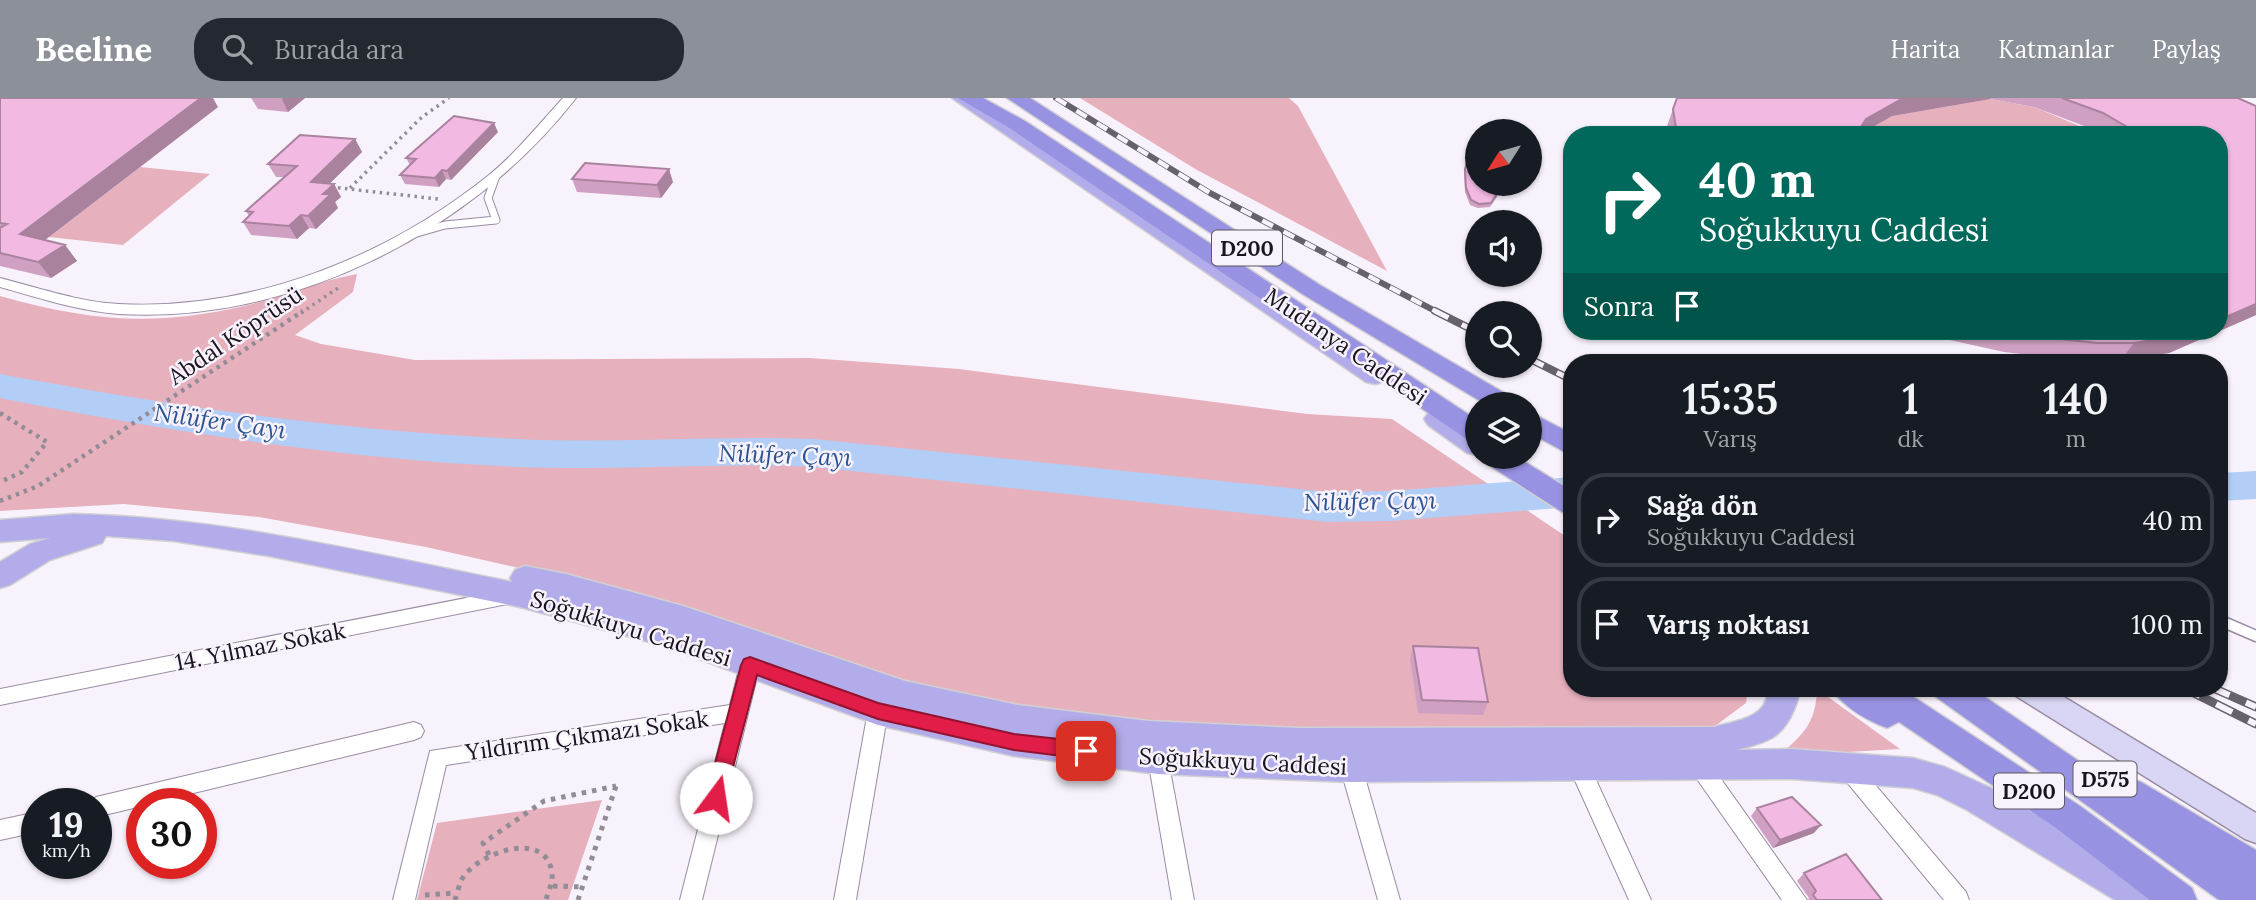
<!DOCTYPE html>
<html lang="tr">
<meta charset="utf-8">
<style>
body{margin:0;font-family:Lora,serif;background:#242831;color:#f1f3f6;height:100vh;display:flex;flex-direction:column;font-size:26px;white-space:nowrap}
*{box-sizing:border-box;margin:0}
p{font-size:23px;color:#9ea1a6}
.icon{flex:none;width:38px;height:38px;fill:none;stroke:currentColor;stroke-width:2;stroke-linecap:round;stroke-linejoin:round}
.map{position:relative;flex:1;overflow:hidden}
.details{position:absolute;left:1563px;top:256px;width:665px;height:343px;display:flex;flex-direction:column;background:#171b24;border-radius:28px;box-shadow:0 2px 5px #0004}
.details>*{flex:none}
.hud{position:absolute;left:1563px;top:28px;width:665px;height:214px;border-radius:28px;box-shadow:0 2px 5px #0004;background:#00695c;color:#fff;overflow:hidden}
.needle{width:46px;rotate:233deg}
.fabs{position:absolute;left:1465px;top:21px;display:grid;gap:14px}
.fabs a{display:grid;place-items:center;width:77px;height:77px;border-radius:50%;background:#171b24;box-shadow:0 2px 5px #0004;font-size:35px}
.speed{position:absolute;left:21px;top:690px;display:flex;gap:14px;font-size:35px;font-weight:700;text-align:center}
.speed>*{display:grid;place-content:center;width:91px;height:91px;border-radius:50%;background:#171b24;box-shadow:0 2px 5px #0004;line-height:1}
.speed small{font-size:18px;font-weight:400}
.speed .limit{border:10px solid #d22;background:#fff;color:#111}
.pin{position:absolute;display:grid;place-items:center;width:60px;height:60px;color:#fff;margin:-30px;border-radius:14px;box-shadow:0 4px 10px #0006}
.me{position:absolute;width:77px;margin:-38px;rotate:14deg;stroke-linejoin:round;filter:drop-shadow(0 0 5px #0008)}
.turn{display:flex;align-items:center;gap:24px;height:147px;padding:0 21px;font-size:32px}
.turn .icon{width:91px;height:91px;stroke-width:2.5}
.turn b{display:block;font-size:49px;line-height:60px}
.then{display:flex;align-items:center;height:66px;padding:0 21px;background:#0003;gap:14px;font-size:26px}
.eta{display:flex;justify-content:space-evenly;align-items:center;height:119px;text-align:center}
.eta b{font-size:42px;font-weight:600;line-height:49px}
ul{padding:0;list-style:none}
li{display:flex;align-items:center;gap:21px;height:94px;margin:0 14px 10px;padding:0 7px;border:4px solid #363941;border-radius:28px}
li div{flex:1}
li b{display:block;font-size:26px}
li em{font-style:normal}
header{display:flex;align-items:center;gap:42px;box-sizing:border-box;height:98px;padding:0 35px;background:#8c9099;color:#fff}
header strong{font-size:33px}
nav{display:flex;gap:38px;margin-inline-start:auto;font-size:24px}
.search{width:490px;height:63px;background:#242831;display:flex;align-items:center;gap:18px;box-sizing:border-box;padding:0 24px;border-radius:28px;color:#9ea1a6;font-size:26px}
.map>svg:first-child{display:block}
</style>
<header>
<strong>Beeline</strong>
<div class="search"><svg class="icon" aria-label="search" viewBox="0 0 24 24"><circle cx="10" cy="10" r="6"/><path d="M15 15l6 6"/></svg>Burada ara</div>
<nav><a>Harita</a><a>Katmanlar</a><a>Paylaş</a></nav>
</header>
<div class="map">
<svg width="2256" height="802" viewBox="0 0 2256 802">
<rect width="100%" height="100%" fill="#f8f2fc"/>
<!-- green -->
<path fill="#e6b0bd" d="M1080 0H1289L1298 8 1387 173 1197 72Z
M1990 1 2034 9 2101 37H1859L1892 18Z
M140 69 210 76 123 147 49 139Z
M357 176 353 194 295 237 321 246 415 262 810 260 959 271 1307 316 1392 321 1571 442 1572 590H1748L1746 605 1711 631H1216L944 601 620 493 426 449 259 419 124 406 0 413V198C89 223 153 229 244 208 282 199 318 183 357 176Z
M1817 591 1900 651 1778 658C1803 637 1816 625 1817 591Z
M602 702 568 802H417L437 725Z"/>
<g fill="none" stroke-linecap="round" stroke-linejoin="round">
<!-- river -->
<path fill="#b2cef7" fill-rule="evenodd" d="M0 276C171 308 342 333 516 341 616 346 715 337 814 341L1328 394 1390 393 1572 379V409L1390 423 1328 424 814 369C715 364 617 373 518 369 344 361 171 334 0 300Z
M2256 373V401L2219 403V375Z"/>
<!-- service-far1 casing -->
<g stroke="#998ba3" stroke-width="9">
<path id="service-far1" d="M417 135 445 127 496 122 488 100 496 78"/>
</g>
<!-- service casing -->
<g stroke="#998ba3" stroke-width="13">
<path id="service" d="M2219 522 2256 538"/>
</g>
<!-- minor casing -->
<g stroke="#998ba3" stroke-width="2">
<path id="minor" d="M563 0H576C471 135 291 226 119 216 78 213 39 200 0 189V180C39 190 79 204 119 206 252 213 387 159 489 77 517 54 539 26 563 0Z
M512 491 519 493 521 498 519 503 512 505 0 607V591Z
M750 559 757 561 760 567 702 802H680L725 625 446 667 415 802H393L430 653 730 607 740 567 743 561Z
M878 604 885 607 888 613 856 802H834L868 613 871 607Z
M414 624 421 627 424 633 421 639 414 642 152 705H142V708L96 719V705H87L96 699Z
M1158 652 1165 655 1168 661 1194 802H1172L1148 661 1151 655Z
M1579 658 1586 660 1651 802H1629L1568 667 1572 660Z
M1699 658 1706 660 1807 802H1782L1692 674 1688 667 1692 660Z
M1351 660 1358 662 1362 669 1400 802H1378L1340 669 1344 662Z
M1848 661 1855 663 1966 794 1969 802H1944L1841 677 1837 670 1841 663Z
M37 714V734L0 742V722Z"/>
</g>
<!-- secondary casing -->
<g stroke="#998ba3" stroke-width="3">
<path id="secondary" d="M2012 590H2049L2256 715V745L2245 741 2016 598Z"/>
</g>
<!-- primary casing -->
<g stroke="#d1d0d2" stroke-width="3">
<path id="primary" d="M952 0H975L1384 272 1388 278 1384 284 1375 286 1366 284Z
M1437 312 1446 315 1477 335V357L1467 355 1428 327 1424 321 1428 315Z
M73 416C222 419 367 455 512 484L510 480 515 472 525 468 566 476 683 508 905 583 1018 607 1149 623 1299 630 1714 629C1736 623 1770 620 1767 590H1799C1800 598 1797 604 1794 612 1781 642 1766 644 1737 652L1792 651 1913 660 1945 669 1991 690 2161 790 2166 802H2115L1967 712 1937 697 1913 690 1792 681 1351 684 1158 676 1014 658 878 627 664 548 520 509 269 458 174 443 106 438 102 445 50 462 10 487 0 490V464L30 446 50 440 0 444V422Z"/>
</g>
<!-- trunk casing -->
<g stroke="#d1d0d2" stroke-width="3">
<path id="trunk" d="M958 0H983L1025 23 1477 322V344L1468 342 1011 31Z
M1007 0H1030L1320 187 1513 300 1517 306H1485L1304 197Z
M1530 314 1572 336V358L1530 335Z
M1484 359H1517L1572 393V417L1562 414 1487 366Z
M1832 590H1900L2080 708 2192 790 2197 802H2150L2056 730 1899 624 1887 630C1868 623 1841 608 1832 590Z
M1931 590H1972L2115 688 2117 684 2129 680 2141 684 2256 752V802H2219L1936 599Z"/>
</g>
<!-- path-far2 -->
<path stroke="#928c96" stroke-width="3.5" stroke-dasharray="2.5 4.5" stroke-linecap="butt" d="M331 89 438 101
M350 90 422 19 449 0
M301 215 338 190"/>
<!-- path-far1 -->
<path stroke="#928c96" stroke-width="4.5" stroke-dasharray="3.5 5" stroke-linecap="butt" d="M0 315 47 344 22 374 0 384
M0 403 38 388 303 213"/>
<!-- path -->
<path stroke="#928c96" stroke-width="5" stroke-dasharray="4.5 6" stroke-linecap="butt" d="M489 757 483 745 544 703 616 688
M553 788 583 789
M425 797 456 795
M455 802C457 796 459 787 462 781 478 754 548 730 552 776 553 784 548 794 546 802
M578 802 616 688"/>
<!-- service-far1 -->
<use href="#service-far1" stroke="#fff" stroke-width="7"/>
<!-- service -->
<use href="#service" stroke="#fff" stroke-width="10"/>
<!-- minor -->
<use href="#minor" fill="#fff" fill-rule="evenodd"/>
<!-- secondary -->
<use href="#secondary" fill="#d8d6f4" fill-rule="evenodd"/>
<!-- primary -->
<use href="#primary" fill="#b2adea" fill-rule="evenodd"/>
<!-- trunk -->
<use href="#trunk" fill="#9892e3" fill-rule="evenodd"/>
<!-- rail-far2 casing -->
<g stroke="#66616a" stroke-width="6">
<path id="rail-far2" d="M1056 0 1210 95 1439 215"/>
</g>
<!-- rail-far1 casing -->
<g stroke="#66616a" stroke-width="8">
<path id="rail-far1" d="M1435 213 1477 234
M1530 261 1572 282"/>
</g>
<!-- rail casing -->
<g stroke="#66616a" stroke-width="9">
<path id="rail" d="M2184 590 2256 626
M2213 590 2256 609"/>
</g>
<!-- rail-far2 -->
<use href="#rail-far2" stroke="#f8f2fc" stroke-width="4.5" stroke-dasharray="12" stroke-linecap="butt"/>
<!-- rail-far1 -->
<use href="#rail-far1" stroke="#f8f2fc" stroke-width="5" stroke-dasharray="15" stroke-linecap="butt"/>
<!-- rail -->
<use href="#rail" stroke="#f8f2fc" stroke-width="6" stroke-dasharray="18" stroke-linecap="butt"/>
</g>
<!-- wall -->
<path fill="#d0a0c2" d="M0 0 218 9 45 142 65 147 77 163 51 180 0 168Z
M251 0H305L288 14 258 11Z
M1677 0H2238L2256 8V217L2169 255 2121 262 2084 263 2004 254 1909 233H2219V37H2101L2092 31 2034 9 1990 1 1892 18 1859 37H1668L1667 28Z
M498 34 451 82 446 81 439 89 405 86 400 77 410 67 406 60Z
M355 41 362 54 330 85 334 86 341 99 335 104 338 110 316 131 309 130 297 141 251 137 243 124 249 118 246 113 284 79H276L268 66Z
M1465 71 1500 86 1497 99 1490 109 1478 110 1470 107 1465 94 1464 76Z
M572 81 673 84 661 100 577 94Z
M1413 548 1488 604 1483 617 1418 615 1410 561Z
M1757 710 1814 735 1773 750 1751 718Z
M1804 775 1882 802H1808L1809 800 1797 783Z"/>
<!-- shaded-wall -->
<path fill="#a9829e" d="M201 0H213L218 9 32 152 20 136Z
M283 0H305L288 14 282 1Z
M1909 0H1991L1990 1 1892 18 1859 37H1856L1866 21 1900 2Z
M494 25 498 34 451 82 447 73Z
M355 41 362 54 318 97 311 84Z
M669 71 673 84 661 100 657 87Z
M442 72 446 81 439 89 435 80Z
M334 86 341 99 335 104 338 110 316 131 308 118 323 96Z
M301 117 309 130 297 141 289 128Z
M65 147 77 163 51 180 38 164Z
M2256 206V217L2169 255 2121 262 2134 245 2194 233H2219V222Z
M1821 727 1814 735 1773 750 1780 742Z"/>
<!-- building -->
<path fill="#f2bae2" stroke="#a9829e" stroke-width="2" d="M0 0H201L20 136 65 147 38 164 0 155V130L7 126 0 125Z
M1677 0H1909L1900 2 1866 21 1856 37H1677L1673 11Z
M2062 0H2238L2256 8V206L2219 222V37H2141L2103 15Z
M454 18 494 25 447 73 442 72 435 80 400 77 416 61 406 60Z
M300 37 355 41 311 84 334 86 323 96H331L308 118 301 117 289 128 243 124 253 114 246 113 297 68 268 66Z
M1477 46V86H1500L1498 94 1491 105 1479 106 1471 102 1466 90 1465 71 1471 54Z
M585 65 669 71 657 87 572 81Z
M2000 233H2194L2183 237 2134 245H2097L2015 236Z
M1413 548 1478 550 1488 604 1422 602Z
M1792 699 1821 727 1780 742 1757 710Z
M1846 756 1882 802H1817L1813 797 1816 793 1804 775Z"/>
<!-- route -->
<path fill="#e11d48" stroke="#92132f" stroke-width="2" d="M750 559 878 605 1014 636 1086 644 1093 647 1095 653 1093 659 1086 661 1014 652 878 621 757 577 725 700 722 707 716 709 709 707 706 700 741 567 744 561Z"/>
<g text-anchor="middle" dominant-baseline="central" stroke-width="5" stroke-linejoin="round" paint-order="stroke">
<!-- shield labels -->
<g fill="#f8f2fc" stroke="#5c5760" stroke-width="2">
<rect x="1212" y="132.5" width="70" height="35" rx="5"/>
<rect x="2073.5" y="663.5" width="63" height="35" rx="5"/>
<rect x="1994" y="675.5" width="70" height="35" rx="5"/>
</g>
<g font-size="21" font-weight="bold" fill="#19141d">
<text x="1247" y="150">D200</text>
<text x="2105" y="681">D575</text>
<text x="2029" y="693">D200</text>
</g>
<!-- street labels -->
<g font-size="23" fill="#19141d" stroke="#f8f2fc">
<text transform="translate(235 237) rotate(-34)">Abdal Köprüsü</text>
<text transform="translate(1346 248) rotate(34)">Mudanya Caddesi</text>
<text transform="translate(631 530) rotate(17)">Soğukkuyu Caddesi</text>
<text transform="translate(260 548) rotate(-11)">14. Yılmaz Sokak</text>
<text transform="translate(587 637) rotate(-8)">Yıldırım Çıkmazı Sokak</text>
<text transform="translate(1243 663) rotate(3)">Soğukkuyu Caddesi</text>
</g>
<!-- water labels -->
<g font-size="24" font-style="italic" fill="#2a5492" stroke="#f8f2fc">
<text transform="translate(220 323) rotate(8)">Nilüfer Çayı</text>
<text transform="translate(785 357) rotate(2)">Nilüfer Çayı</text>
<text transform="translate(1370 403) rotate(-1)">Nilüfer Çayı</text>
</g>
</g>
</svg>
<div class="fabs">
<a><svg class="needle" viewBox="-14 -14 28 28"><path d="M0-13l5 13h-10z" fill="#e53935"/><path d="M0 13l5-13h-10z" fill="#9ea1a6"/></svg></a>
<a><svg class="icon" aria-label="sound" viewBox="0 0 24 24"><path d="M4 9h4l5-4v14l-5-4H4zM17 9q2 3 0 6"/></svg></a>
<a><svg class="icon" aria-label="search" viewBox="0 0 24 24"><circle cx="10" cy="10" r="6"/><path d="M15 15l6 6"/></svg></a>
<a><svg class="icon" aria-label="layers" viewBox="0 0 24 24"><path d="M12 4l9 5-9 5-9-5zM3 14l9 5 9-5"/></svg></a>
</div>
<div class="speed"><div>19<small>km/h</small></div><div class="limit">30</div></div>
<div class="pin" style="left:1086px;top:653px;background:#d93025"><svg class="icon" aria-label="arrive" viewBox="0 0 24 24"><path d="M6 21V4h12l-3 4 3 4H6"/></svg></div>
<svg class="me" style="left:716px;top:700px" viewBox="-20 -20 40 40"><circle r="19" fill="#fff"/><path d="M0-13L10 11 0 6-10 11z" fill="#e11d48"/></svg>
<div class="hud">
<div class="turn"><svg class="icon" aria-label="right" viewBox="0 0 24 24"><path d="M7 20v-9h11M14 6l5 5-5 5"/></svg><div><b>40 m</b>Soğukkuyu Caddesi</div></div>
<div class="then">Sonra<svg class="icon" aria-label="arrive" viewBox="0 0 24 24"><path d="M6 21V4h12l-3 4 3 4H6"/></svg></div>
</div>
<section class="details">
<div class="eta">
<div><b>15:35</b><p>Varış</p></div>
<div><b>1</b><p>dk</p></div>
<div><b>140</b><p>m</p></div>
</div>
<ul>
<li><svg class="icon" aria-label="right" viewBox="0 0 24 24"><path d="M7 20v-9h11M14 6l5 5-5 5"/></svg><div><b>Sağa dön</b><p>Soğukkuyu Caddesi</p></div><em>40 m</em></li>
<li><svg class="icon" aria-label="arrive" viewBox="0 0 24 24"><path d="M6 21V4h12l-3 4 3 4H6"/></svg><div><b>Varış noktası</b></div><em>100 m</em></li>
</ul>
</section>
</div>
